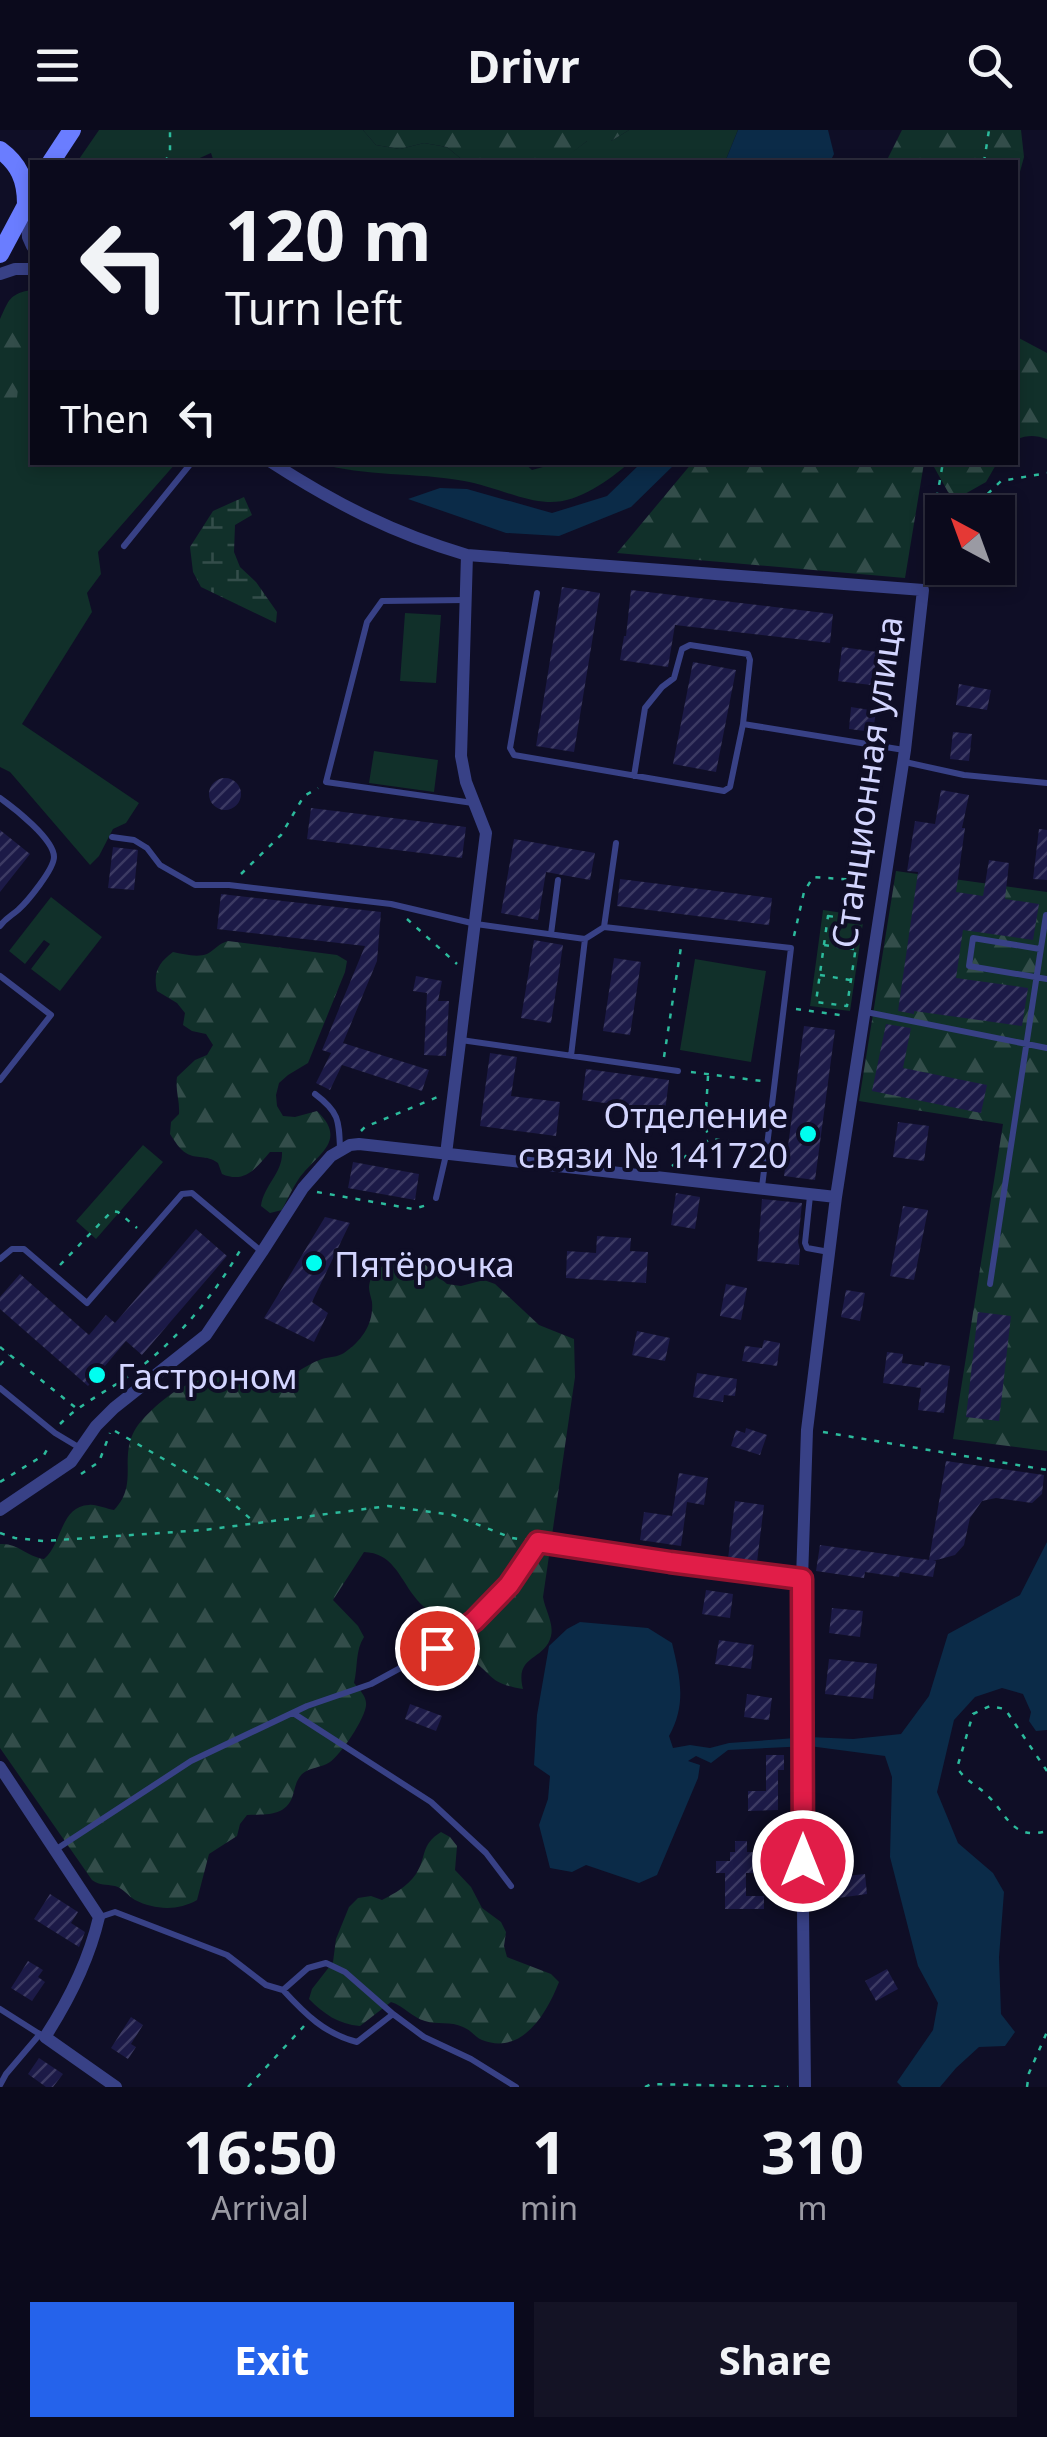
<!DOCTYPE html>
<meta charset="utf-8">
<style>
body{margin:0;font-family:"Noto Sans",sans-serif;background:#141325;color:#f1f3f6;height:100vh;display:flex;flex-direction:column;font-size:38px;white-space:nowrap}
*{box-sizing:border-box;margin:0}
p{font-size:32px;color:#9a9aa3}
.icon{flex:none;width:55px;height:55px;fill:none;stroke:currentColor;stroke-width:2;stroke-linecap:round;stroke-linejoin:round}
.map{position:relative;height:1957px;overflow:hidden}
.side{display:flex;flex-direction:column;background:#0b0a1c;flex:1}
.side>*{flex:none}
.hud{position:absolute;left:30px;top:30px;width:988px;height:305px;border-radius:0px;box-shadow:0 5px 15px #0003,0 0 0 2px #2b2b3b;background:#0b0a1c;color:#f1f3f6;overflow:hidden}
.needle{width:65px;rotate:319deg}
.controls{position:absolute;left:925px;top:365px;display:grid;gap:20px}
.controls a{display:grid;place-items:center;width:90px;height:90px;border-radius:0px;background:#0b0a1c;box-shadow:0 5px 15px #0003,0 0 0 2px #2b2b3b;font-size:50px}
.pin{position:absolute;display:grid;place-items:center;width:85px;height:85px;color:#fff;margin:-42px;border:5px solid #fff;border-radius:50%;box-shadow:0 2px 10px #0007}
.me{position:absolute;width:110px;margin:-55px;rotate:0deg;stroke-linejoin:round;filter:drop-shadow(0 0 8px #0008)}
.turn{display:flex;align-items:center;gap:35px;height:210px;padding:0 30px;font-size:45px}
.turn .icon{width:130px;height:130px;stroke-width:2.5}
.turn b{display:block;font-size:70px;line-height:85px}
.then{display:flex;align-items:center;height:95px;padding:0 30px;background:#0003;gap:20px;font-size:38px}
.eta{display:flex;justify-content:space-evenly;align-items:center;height:170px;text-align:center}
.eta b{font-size:60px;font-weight:700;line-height:70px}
.cta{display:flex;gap:20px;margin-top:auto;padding:20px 30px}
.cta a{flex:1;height:115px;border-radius:0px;background:#2563eb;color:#fff;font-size:40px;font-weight:700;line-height:115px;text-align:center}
.cta a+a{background:#141325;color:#f1f3f6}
header{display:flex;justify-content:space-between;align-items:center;height:130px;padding:0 30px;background:#0b0a1c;font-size:45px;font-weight:700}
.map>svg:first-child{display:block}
</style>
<header><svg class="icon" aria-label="menu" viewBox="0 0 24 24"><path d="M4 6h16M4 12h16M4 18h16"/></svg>Drivr<svg class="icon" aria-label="search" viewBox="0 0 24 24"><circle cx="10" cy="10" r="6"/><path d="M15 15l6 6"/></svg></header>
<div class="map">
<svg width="1047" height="1957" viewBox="0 0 1047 1957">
<defs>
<pattern id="forest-firs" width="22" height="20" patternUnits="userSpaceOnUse" patternTransform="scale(2.5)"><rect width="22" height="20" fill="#11302a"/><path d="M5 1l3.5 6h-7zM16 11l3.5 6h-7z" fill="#334d4a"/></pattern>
<pattern id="wetland-marsh" width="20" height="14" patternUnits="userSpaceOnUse" patternTransform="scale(2.5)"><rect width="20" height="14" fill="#11302a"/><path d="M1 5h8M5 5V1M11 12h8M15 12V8" fill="none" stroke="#334d4a"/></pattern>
<pattern id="building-hatch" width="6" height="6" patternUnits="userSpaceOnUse" patternTransform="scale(2.5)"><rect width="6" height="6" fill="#1c1a47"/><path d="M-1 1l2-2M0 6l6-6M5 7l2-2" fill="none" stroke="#3c3a63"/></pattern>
</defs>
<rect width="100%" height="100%" fill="#0f0e26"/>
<!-- green -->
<path fill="#11302a" d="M99 0H363L376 15 400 19 424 13 447 17 465 32H214L211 23 191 32H77Z
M629 0H738L725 32H569L568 25 587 11H611Z
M31 160 32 161V332L176 333 98 422 101 444 87 463 92 482 22 594 139 673 126 693 113 699 99 726 90 735 10 642 0 637V189C9 170 9 164 31 160Z
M523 332 532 340 557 333H629C608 351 577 374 547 372 523 371 489 355 464 351 415 342 365 347 318 333Z
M405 483 441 485 436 553 400 551Z
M374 621 438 630 434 662 369 653Z
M51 767 102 807 60 861 31 839 50 814 44 810 25 834 9 821Z
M823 780 864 786 850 881 810 876Z
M695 829 766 841 751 932 680 920Z
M143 1015 163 1032 96 1109 76 1091Z"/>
<!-- forest -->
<path fill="url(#forest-firs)" d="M363 0H629L611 11H587L569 25V32H465L447 17 424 13 400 19 376 15Z
M902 0H1021L1024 27 1015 60V32H886Z
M24 177 32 186V225L29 239 18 259 15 285 0 295V192L2 187Z
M1015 206 1047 223V309C1035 305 1027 305 1015 310Z
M935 332H997V333L986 352 956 369 948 362 934 337Z
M692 333H924L905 448 617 423Z
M896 741 1047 762V1321L953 1309 1003 994 859 971Z
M228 811 337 825 347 831 345 842 308 933 288 945 279 953 276 965 277 976 283 986 295 987 317 981C349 1012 316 1024 298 1050 292 1059 287 1070 282 1080L270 1083 261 1076C264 1055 283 1043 282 1022H270C256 1038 245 1054 222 1044L218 1033C206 1024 197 1030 186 1023 180 1020 174 1010 170 1004L171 992 179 984C180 971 175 960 177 947L195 930 207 925 213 915 206 904 192 901 183 895 185 883 177 873 157 861C153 843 158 833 173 822 183 824 197 828 207 824 216 819 218 814 228 811Z
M409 1126 420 1130 447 1154 461 1156 484 1150 495 1154 539 1195 574 1209 575 1247 543 1467C545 1480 554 1493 551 1506 545 1531 514 1524 523 1559 487 1553 495 1545 470 1529 468 1528 457 1524 455 1523 446 1517 447 1504 441 1495 434 1484 422 1477 414 1466 399 1446 392 1423 364 1422L333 1470 358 1496 364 1507C355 1521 358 1537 354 1553 359 1559 366 1566 366 1573 368 1585 340 1626 330 1632 321 1638 310 1637 302 1644 296 1650 295 1658 293 1665 286 1687 266 1684 247 1685L240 1694 237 1706 209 1724 197 1770C178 1781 155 1780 135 1770 128 1766 123 1758 115 1756 105 1754 101 1756 92 1750L0 1618V1414C19 1413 25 1426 44 1429 62 1415 60 1376 89 1375 96 1374 106 1379 114 1380 142 1352 113 1321 143 1289 166 1265 194 1243 229 1248 239 1250 249 1254 259 1255 284 1256 301 1236 322 1229 329 1227 338 1227 344 1223 362 1211 374 1193 372 1172 371 1167 369 1162 369 1157 370 1139 393 1129 409 1126Z
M441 1702 450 1707 457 1716 455 1740 471 1757 482 1778 501 1792 506 1802 504 1816 507 1827 551 1844 559 1852C547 1883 522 1926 482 1910 475 1907 471 1900 463 1897 451 1891 437 1895 425 1891 413 1888 404 1876 391 1872L360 1896C338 1894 324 1884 309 1869L312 1859 333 1832 336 1809 349 1777 358 1768 371 1766 382 1770C395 1763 407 1757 416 1744 427 1727 420 1715 441 1702Z"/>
<!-- wetland -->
<path fill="url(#wetland-marsh)" d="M244 367 252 385 235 395 234 422 240 437 256 452 277 482 276 493 201 457 193 442 190 417 213 381Z"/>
<!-- water -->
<path fill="#0b2b48" d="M738 0H828L834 24 830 32H725Z
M641 333H676L631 377 559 406 506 403 408 369 440 358 467 359 552 383 607 366Z
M1047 1412V1600L1036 1601 1029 1591 1031 1582 1023 1564 1002 1558 975 1567 954 1590 937 1662 958 1713 993 1743 1004 1762 999 1827 1001 1884 1015 1902 1005 1916 979 1917 956 1938 940 1957H902L897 1952 933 1900 938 1873 918 1836 890 1727 892 1647 885 1626 809 1616 728 1620 711 1633 696 1626 688 1631 700 1635 698 1648 657 1745 639 1753 586 1735 572 1742 550 1738 539 1695 548 1669 550 1646 534 1635 537 1585 549 1516 567 1499 580 1492 648 1498 672 1513C680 1547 687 1574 669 1606L673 1618 690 1615 710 1618 729 1613 809 1607 853 1609 901 1604 929 1566 948 1504 1020 1465Z"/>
<!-- building -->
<path fill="url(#building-hatch)" d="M562 457 600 463 574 622 536 616Z
M631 460 833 484 830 513 675 495 668 537 620 530 624 506H626Z
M842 517 877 522 874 547 872 546 871 555 838 551Z
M693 532 736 540 716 642 673 634Z
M959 554 991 560 987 580 956 575Z
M851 577 876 581 873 602 849 599Z
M953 602 972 604 969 631 950 629Z
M209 664a16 16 0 1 1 32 0a16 16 0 1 1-32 0Z
M941 660 969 665 962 698H965L956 762 983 766 989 730 1009 733 1005 769 1039 774 1033 810 963 800 956 848 1028 858 1022 896 914 881V884L898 881 918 742 907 741 915 691 935 694Z
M311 678 466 697 462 728 307 709Z
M1039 699 1047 700V750L1033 749Z
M0 700 30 724 0 762Z
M514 709 595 723 590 750 546 742 538 790 501 783Z
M113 717 138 720 134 760 108 758Z
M620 749 772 768 769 795 617 776Z
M221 764 381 782 377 831 343 913 429 940 422 961 342 935 330 960 316 953 331 923 322 920 365 816 217 799Z
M534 810 563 815 551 893 521 888Z
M614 828 641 832 630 905 603 901Z
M416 846 442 851 438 871H449L446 926 424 925 427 863 413 861Z
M886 894 911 898 903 938 987 955 981 983 872 961Z
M804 896 835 900 815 1050 784 1046Z
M490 923 517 927 511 966 560 972 556 1006 480 996Z
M586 939 669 950 665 981 582 970Z
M898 992 929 996 924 1031 893 1027Z
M353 1032 419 1044 415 1070 348 1058Z
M676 1063 700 1067 695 1099 671 1095Z
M762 1069 802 1073 798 1112 800 1120 799 1135 757 1131Z
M903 1076 928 1080 914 1150 890 1146Z
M325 1087 350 1093 312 1172 328 1183 314 1212 264 1188Z
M196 1099 227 1126 142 1225 126 1211 88 1256 0 1179V1167L20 1144 89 1205 106 1185 115 1193Z
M597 1106 631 1108 630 1121 648 1122 646 1153 566 1148 567 1121 596 1123Z
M726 1154 747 1158 741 1190 720 1186Z
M846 1160 865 1163 860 1191 841 1187Z
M978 1182 1011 1186 999 1291 966 1287Z
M637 1201 670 1208 665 1231 632 1225Z
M764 1210 780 1213 777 1236 742 1231 745 1216 762 1218Z
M887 1222 903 1224 902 1233 924 1236 925 1232 950 1236 944 1283 918 1280 921 1258 883 1253Z
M697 1243 737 1249 735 1266 724 1265 723 1272 693 1267Z
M746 1298 767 1305 760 1325 731 1316 736 1300 745 1303Z
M946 1331 1044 1345 1042 1364 1032 1373 996 1368 982 1371 970 1388 964 1415 955 1425 933 1431H936L933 1447 900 1442 899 1447 865 1442 864 1448 816 1441 820 1415 929 1430Z
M679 1343 708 1348 704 1375 687 1372 681 1416 640 1410 644 1382 672 1386Z
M735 1371 764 1375 757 1432 728 1429Z
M706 1460 733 1464 730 1488 702 1484Z
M832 1478 863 1481 860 1507 829 1503Z
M719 1510 754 1515 751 1539 715 1534Z
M829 1529 877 1534 873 1569 825 1564Z
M747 1564 772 1568 769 1590 744 1587Z
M410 1574 442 1586 436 1601 405 1589Z
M766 1625H784V1640H778V1680L748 1681V1661H766Z
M735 1711H747V1722H763V1743H746V1766H764V1779H725V1743H716V1731H730V1722H735Z
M865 1744 867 1764 838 1768 836 1747Z
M50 1764 78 1782 71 1793 85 1802 79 1817 34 1789Z
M28 1831 43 1840 38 1847 45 1852 32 1871 11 1858Z
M887 1839 898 1859 876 1871 865 1851Z
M131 1887 143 1895 131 1914 136 1917 128 1929 111 1918Z
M39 1928 63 1944 53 1957H46L28 1944Z"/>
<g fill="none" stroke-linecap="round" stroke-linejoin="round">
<!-- path -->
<path stroke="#2cba9c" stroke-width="2.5" stroke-dasharray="5 8" stroke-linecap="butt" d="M165 32 170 22V0
M984 32 989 0
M969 382 1001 351 1047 343
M937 415 942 408
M927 444 936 416 939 392 937 367 943 332
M241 744 281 705 304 666 318 658
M828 786 860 790 847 876 816 872Z
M407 789 457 834
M794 806 804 762 813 747 857 750 873 737
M824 815 854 819
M820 845 850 850
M796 879 847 886
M664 927 681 817
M691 942 762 951
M708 946 705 997 709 1007
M361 1001 365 997 440 966
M672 1036 710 1009 755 1014
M317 1062 413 1079 427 1075
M60 1135 112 1081 118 1082 137 1098
M0 1217 76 1278
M0 1235 9 1225
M60 1294C81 1273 106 1262 130 1245 176 1212 214 1166 242 1117
M115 1301 219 1361 254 1392
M823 1302 1047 1340
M81 1344 99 1332 110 1303
M0 1352 44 1325 50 1314
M0 1403 15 1408 44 1411 204 1400 388 1376 453 1385 512 1408 527 1410
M1047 1641 1005 1579 990 1576 973 1584 957 1638C968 1653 976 1654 988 1666 1007 1684 1012 1711 1047 1701
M248 1957 304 1896
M645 1957 651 1954 788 1957
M1027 1957 1029 1943 1047 1902"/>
<!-- lane -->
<path stroke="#384186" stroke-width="6" d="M124 416 192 332
M537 463 510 618 514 625 724 661 730 657 743 594 904 620
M466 470 382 471 367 492 326 652 473 673
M905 632 964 645 1047 653
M634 646 645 578 662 557 674 548 682 519 690 515 748 524 750 530 743 594
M0 668C14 678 54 709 54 727 54 739 28 771 18 780 11 786 6 788 0 796
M112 707 134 710 147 718 160 735 195 755H229L391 774 476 794 585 809
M604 797 616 713
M551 804 558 750
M1040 819 973 808 969 836 1047 849
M0 846 51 885 0 950
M866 882 1047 918
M461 910 678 941
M571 926 585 809 604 797 791 818 762 1057
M315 964C339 982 339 990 340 1019
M810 1066 805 1113 807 1118 829 1122
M436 1068 446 1025
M0 1129 12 1119H24L87 1173 182 1064 192 1063 262 1122
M990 1154 1046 785
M0 1258 55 1303 80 1318
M293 1583 431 1672 486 1723 511 1756
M55 1720 191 1631 307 1576 371 1554 437 1518 474 1491 509 1455 538 1412 670 1432 801 1449
M100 1787 115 1782 227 1825 266 1855 283 1860 308 1838 326 1833 345 1842 393 1884 357 1912C325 1904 305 1884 283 1860
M0 1879 41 1905
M393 1884 424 1907 471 1929 516 1957
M0 1955 6 1944 40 1904"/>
<!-- street -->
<path stroke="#384186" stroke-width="12" d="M26 80 28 107 32 116
M0 144 15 139H32
M271 332C336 374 393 403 467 425L923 460 905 620 836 1067 807 1300 802 1449 801 1602 805 1957
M446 1024 486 703 466 652 461 626 467 425
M0 1380 71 1332 96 1296 114 1278 206 1205 262 1122 303 1058 331 1026 350 1015 359 1014 836 1067
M0 1637 99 1787C89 1830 69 1870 45 1907L116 1957"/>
<!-- secondary -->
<path stroke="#6a7dff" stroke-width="18" d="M0 20C19 34 26 50 26 74
M51 32 72 0
M0 124 32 64"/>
</g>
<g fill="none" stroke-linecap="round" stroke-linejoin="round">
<!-- route casing -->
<g stroke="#92132f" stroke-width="25">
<path id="route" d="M437 1518 474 1491 509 1455 538 1412 670 1432 802 1449 803 1731"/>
</g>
<!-- route -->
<use href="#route" stroke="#e11d48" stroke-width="18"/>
</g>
<!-- markers -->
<g fill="#00fef0" stroke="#0f0e26" stroke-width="4">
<circle cx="808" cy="1004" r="10"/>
<circle cx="314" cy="1133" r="10"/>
<circle cx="97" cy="1245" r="10"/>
</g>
<g text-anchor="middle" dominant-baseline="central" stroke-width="8" stroke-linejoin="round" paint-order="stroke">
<!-- street labels -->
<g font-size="35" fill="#d3d5ff" stroke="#0f0e26">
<text transform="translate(866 652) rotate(-82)">Станционная улица</text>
</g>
<!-- poi labels -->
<g font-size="35" fill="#d3d5ff" stroke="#0f0e26" text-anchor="start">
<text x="788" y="984" text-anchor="end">Отделение<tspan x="788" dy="40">связи № 141720</tspan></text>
<text x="334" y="1133">Пятёрочка</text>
<text x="117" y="1245">Гастроном</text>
</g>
</g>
</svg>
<div class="controls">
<a><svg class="needle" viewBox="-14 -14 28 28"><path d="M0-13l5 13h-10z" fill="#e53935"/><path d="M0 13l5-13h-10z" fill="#9a9aa3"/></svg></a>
</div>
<div class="pin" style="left:437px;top:1518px;background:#d93025"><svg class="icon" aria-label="arrive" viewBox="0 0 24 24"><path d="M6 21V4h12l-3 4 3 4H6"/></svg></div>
<svg class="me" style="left:803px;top:1731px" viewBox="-20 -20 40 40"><circle r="17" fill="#e11d48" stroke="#fff" stroke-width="3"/><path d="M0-11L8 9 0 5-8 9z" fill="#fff"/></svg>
<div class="hud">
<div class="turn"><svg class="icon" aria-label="left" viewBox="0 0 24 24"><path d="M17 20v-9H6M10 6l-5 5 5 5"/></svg><div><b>120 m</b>Turn left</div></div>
<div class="then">Then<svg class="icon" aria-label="left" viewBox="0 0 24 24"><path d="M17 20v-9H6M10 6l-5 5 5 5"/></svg></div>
</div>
</div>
<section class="side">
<div class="eta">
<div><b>16:50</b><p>Arrival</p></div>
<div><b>1</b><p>min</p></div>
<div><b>310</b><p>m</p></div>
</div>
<div class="cta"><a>Exit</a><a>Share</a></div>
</section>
